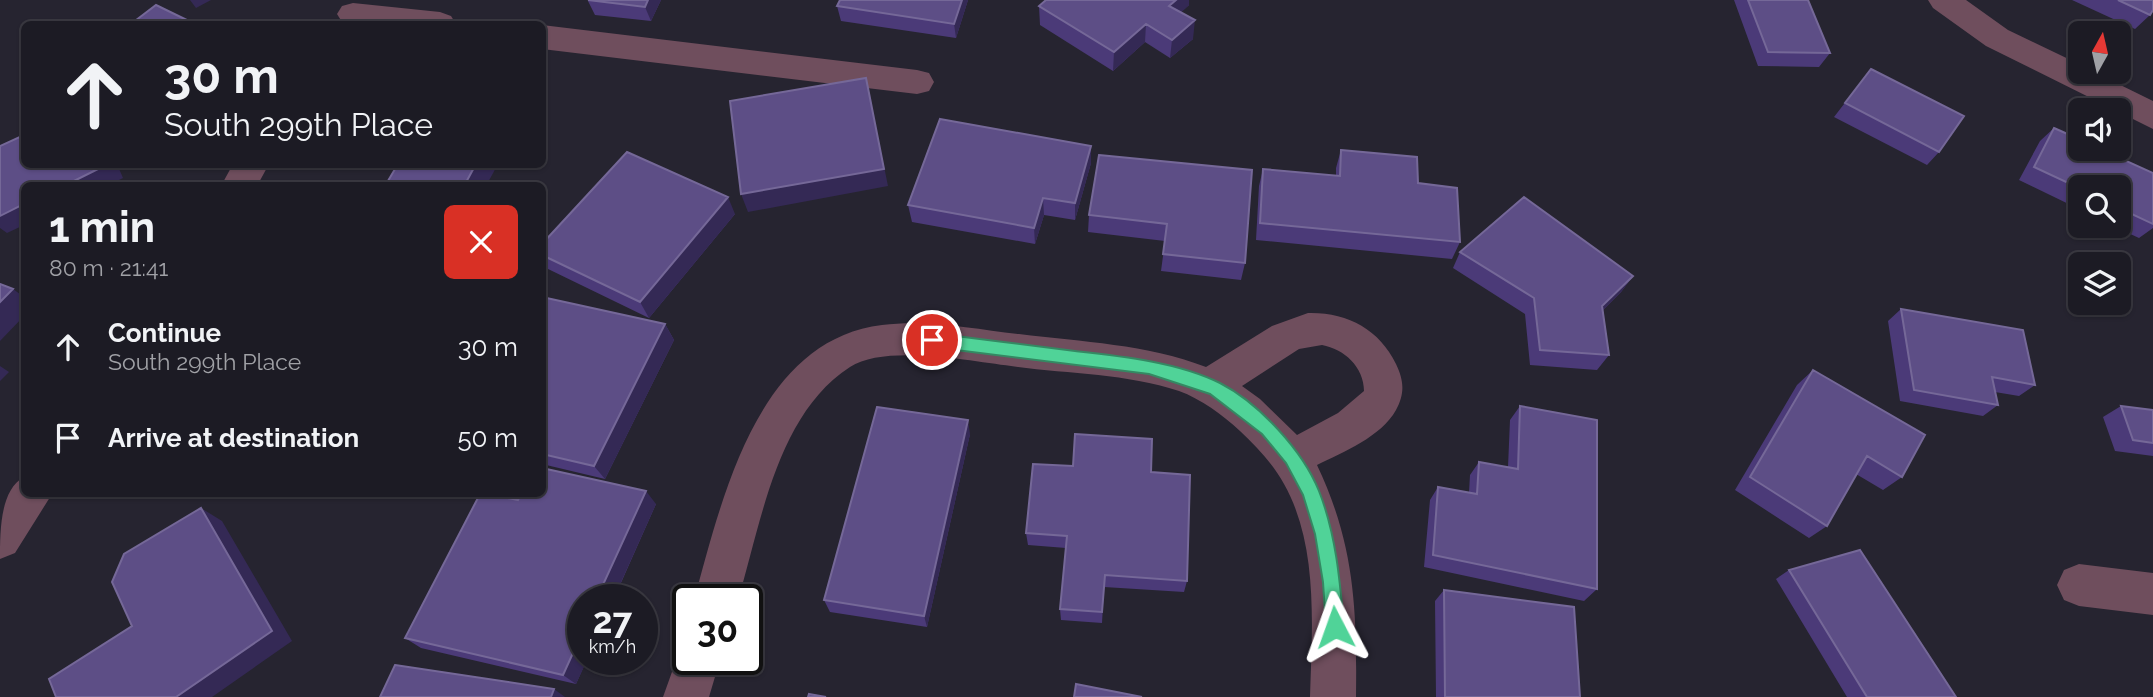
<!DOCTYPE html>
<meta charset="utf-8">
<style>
body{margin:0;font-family:Raleway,sans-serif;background:#292831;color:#f1f3f6;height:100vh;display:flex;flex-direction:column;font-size:26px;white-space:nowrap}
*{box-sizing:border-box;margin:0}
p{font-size:23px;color:#a0a1a6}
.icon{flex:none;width:38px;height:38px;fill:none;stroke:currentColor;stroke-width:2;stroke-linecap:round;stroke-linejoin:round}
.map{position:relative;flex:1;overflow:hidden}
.details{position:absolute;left:21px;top:182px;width:525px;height:315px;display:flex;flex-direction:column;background:#1c1b24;border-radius:10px;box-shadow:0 2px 5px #0004,0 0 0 2px #3a3941}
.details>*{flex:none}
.guide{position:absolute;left:21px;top:21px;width:525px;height:147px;border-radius:10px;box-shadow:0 2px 5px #0004,0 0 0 2px #3a3941;background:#1c1b24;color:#f1f3f6;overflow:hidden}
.needle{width:46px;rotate:8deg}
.controls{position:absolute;left:2068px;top:21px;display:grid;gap:14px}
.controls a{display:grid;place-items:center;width:63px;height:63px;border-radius:10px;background:#1c1b24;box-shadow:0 2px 5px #0004,0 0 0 2px #3a3941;font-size:35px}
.speed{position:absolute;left:567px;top:584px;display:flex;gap:14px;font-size:35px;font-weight:700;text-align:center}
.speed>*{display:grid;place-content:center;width:91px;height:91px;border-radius:50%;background:#1c1b24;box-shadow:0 2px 5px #0004,0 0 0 2px #3a3941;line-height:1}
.speed small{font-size:18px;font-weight:400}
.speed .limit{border:4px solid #111;border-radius:10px;background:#fff;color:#111}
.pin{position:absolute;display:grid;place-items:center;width:60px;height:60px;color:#fff;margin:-30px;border:4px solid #fff;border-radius:50%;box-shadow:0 2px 7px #0007}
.me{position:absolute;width:77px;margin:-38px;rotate:356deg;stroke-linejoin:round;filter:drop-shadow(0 0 5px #0008)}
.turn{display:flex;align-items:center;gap:24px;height:147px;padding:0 28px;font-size:32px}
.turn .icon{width:91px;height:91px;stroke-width:2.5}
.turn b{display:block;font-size:49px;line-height:60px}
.round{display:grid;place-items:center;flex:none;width:74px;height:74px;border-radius:10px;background:#292831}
.headline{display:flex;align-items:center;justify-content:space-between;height:119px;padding:0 28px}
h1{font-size:42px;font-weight:700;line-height:52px}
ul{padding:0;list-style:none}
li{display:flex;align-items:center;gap:21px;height:91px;padding:0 28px}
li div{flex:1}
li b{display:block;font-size:26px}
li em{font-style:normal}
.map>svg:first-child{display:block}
</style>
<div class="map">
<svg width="2153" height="697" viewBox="0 0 2153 697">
<rect width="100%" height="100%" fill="#262430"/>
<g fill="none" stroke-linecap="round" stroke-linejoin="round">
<!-- minor -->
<path fill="#6f4e5d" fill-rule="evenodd" d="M1928 0H1966L2008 30 2081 65V72H2094L2153 101V129L1986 46 1933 8Z
M353 3 440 12 451 16 456 24H350L342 22 337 14 342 6Z
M542 25 917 70 929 73 934 82 929 91 917 94 542 49Z
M233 164H269L257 186H221Z
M1308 313C1347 312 1379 329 1396 364 1404 381 1405 393 1396 410 1381 437 1343 452 1317 465 1355 545 1357 610 1356 697H1310C1312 629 1319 546 1284 484 1273 464 1257 447 1240 431 1223 415 1201 399 1179 391 1125 373 1067 374 1011 366 970 361 885 344 850 367 777 414 761 523 738 600H694C722 499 757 340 882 325 928 319 974 329 1019 334 1083 342 1146 344 1206 367L1272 326ZM1322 345C1344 349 1364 367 1364 391L1338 413 1297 435 1260 399 1242 386 1299 349Z
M24 477V494H52L15 553 0 559C0 531 0 490 24 477Z
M2079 564 2153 573V615L2079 606 2064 600 2057 585 2064 570Z
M688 642V660H720L709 697H663L682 644Z"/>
</g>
<!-- wall -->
<path fill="#4b3a78" d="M661 0 651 21 595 15 588 1Z
M840 0H968L956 38 841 21 837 6Z
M1734 0H1808L1830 53 1819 67 1758 66Z
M2072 0H2153L2150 15 2135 29Z
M1189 5 1181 12 1193 39 1170 58 1145 42 1113 71 1040 25 1039 6Z
M1871 69 1939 152 1927 165 1834 117Z
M2054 128 2153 173V228L2139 238 2113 226H2119V187H2081V210L2019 180 2040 141Z
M1341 150 1418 183 1460 242 1452 259 1256 240 1259 186 1263 169 1336 176V168Z
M1091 163 1075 220 1044 215 1035 244 912 222 908 205Z
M1252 170 1245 263 1241 280 1161 271 1165 241 1088 232 1089 215Z
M735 214 649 318 546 268 542 262V244Z
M1460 252 1633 276 1621 292 1603 310 1609 355 1597 370 1530 365 1525 314 1453 268Z
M542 297 665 324 674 340 605 479 542 464Z
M1901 309 2035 385 2019 396 1995 392 1998 405 1983 416 1900 401 1888 321Z
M1813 370 1902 477 1883 490 1856 474 1827 526 1809 538 1735 490 1797 385Z
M1520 406 1597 589 1584 601 1424 567 1430 500 1438 487 1469 493 1470 475 1479 462 1508 467 1510 420Z
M2121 406 2153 410V456L2115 451 2103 417Z
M970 434 927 627 830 612 824 600Z
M1151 472 1187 581 1184 592 1104 587 1102 623 1061 620 1060 609 1066 548 1028 545 1026 533Z
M518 500 656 504 576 684 421 648 405 638Z
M1789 570 1956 697H1847L1776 579Z
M1444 590 1580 697H1436L1435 601Z"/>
<!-- shaded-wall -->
<path fill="#342955" d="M190 0H211L196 8Z
M648 0H661L651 21 645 7Z
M962 0H968L956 38 954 24Z
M1176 0H1189V5L1168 25 1169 6Z
M1195 20 1193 39 1170 58 1172 40Z
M1146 24 1145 42 1113 71 1114 52Z
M866 78 888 186 748 212 741 194Z
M1091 146V163L1075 220V203Z
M108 164H117L123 178 107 186H64Z
M476 164H498L486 186H464Z
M728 197 735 214 649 318 640 302Z
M1043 198 1044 215 1035 244 1034 228Z
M24 204V225L7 233 0 228V216Z
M1633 276 1621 292 1591 322 1602 306Z
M13 289 24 297V316L0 341V302Z
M665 324 674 340 605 479 594 466Z
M0 366 9 372 0 381Z
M968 420 970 434 927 627 924 616Z
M646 491 656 504 613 600H596Z
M201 508 222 521 292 641 212 697H176Z
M583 631V660H587L576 684 563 675Z
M554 689 565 697H551Z"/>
<!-- building -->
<path fill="#5d4e86" stroke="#756898" stroke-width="2" d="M588 0H648L645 7Z
M840 0H962L954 24 837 6Z
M1046 0H1176L1169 6 1195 20 1172 40 1146 24 1114 52 1039 6Z
M1748 0H1808L1830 53 1768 52Z
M2118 0H2153V10L2150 15Z
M156 5 195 24H131Z
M1871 69 1964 116 1939 152 1845 103Z
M866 78 884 169 741 194 730 101Z
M940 119 1091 146 1075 203 1043 198 1034 228 908 205Z
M2054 128 2081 140V149H2100L2153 173V224L2119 208V187H2081V189L2034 167Z
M24 135V164H108L64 186H24V204L0 216V146Z
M1341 150 1417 157 1418 183 1457 188 1460 242 1260 223 1263 169 1340 176Z
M627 152 728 197 640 302 542 255V244Z
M1099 155 1252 170 1245 263 1163 254 1167 224 1089 215Z
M398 164H476L464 186H385Z
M1524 197 1633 276 1602 306 1609 355 1540 350 1534 298 1460 252Z
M0 284 13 289 0 302Z
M542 297 665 324 594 466 542 454Z
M1901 309 2023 330 2035 385 1992 377 1998 405 1914 390Z
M1813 370 1925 435 1902 477 1867 456 1827 526 1750 477Z
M1520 406 1597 420V589L1433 555 1438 487 1477 494 1479 462 1518 469Z
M2121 406 2153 410V443L2133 440Z
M877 407 968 420 924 616 824 600Z
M1075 434 1152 439 1151 472 1190 475 1187 581 1105 575 1102 612 1060 609 1067 536 1026 533 1033 464 1073 466Z
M542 468 646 491 596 600H583V631L563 675 405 638 480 494H487L518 500 521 494H542Z
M201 508 272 631 176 697H56L49 679 132 626 112 582 124 554Z
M1860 550 1956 697H1867L1789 570Z
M1444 590 1574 607 1580 697H1445Z
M395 665 554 689 551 697H380Z
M1076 684 1142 697H1074Z
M809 694 826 697H808Z"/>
<!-- route -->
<path fill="#50d398" stroke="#348963" stroke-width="2" d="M932 333C980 339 1027 345 1075 351 1121 356 1178 362 1220 383 1259 403 1303 451 1319 491 1336 534 1340 581 1344 627L1341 633 1335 636 1328 633 1326 627 1323 582 1315 534 1303 495 1286 463 1262 434 1210 394 1149 374 932 347 926 345 924 340 926 335Z"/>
</svg>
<div class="controls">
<a><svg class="needle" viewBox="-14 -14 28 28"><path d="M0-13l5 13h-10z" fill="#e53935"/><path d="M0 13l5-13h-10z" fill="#a0a1a6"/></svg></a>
<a><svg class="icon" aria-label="sound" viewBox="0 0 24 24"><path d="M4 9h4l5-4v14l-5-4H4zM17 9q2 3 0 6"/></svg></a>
<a><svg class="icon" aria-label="search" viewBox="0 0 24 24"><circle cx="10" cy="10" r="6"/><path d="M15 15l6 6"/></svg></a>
<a><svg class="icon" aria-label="layers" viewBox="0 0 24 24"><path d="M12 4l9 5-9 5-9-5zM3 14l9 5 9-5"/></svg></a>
</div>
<div class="speed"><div>27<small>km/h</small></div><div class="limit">30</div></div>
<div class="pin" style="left:932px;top:340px;background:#d93025"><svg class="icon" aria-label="arrive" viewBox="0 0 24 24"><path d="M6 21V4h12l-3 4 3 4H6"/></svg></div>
<svg class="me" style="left:1335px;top:627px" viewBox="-20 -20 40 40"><path d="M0-17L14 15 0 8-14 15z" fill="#50d398" stroke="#fff" stroke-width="4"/></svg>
<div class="guide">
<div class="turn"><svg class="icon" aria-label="ahead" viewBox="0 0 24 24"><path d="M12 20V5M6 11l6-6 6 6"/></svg><div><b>30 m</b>South 299th Place</div></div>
</div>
<section class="details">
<div class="headline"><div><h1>1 min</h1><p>80 m · 21:41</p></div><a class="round" style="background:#d93025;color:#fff"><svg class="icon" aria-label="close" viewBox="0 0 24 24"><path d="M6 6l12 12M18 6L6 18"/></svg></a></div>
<ul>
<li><svg class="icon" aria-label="ahead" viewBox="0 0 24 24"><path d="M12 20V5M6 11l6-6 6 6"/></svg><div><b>Continue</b><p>South 299th Place</p></div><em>30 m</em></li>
<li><svg class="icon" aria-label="arrive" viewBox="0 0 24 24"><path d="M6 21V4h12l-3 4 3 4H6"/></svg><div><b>Arrive at destination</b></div><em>50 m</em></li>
</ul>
</section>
</div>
